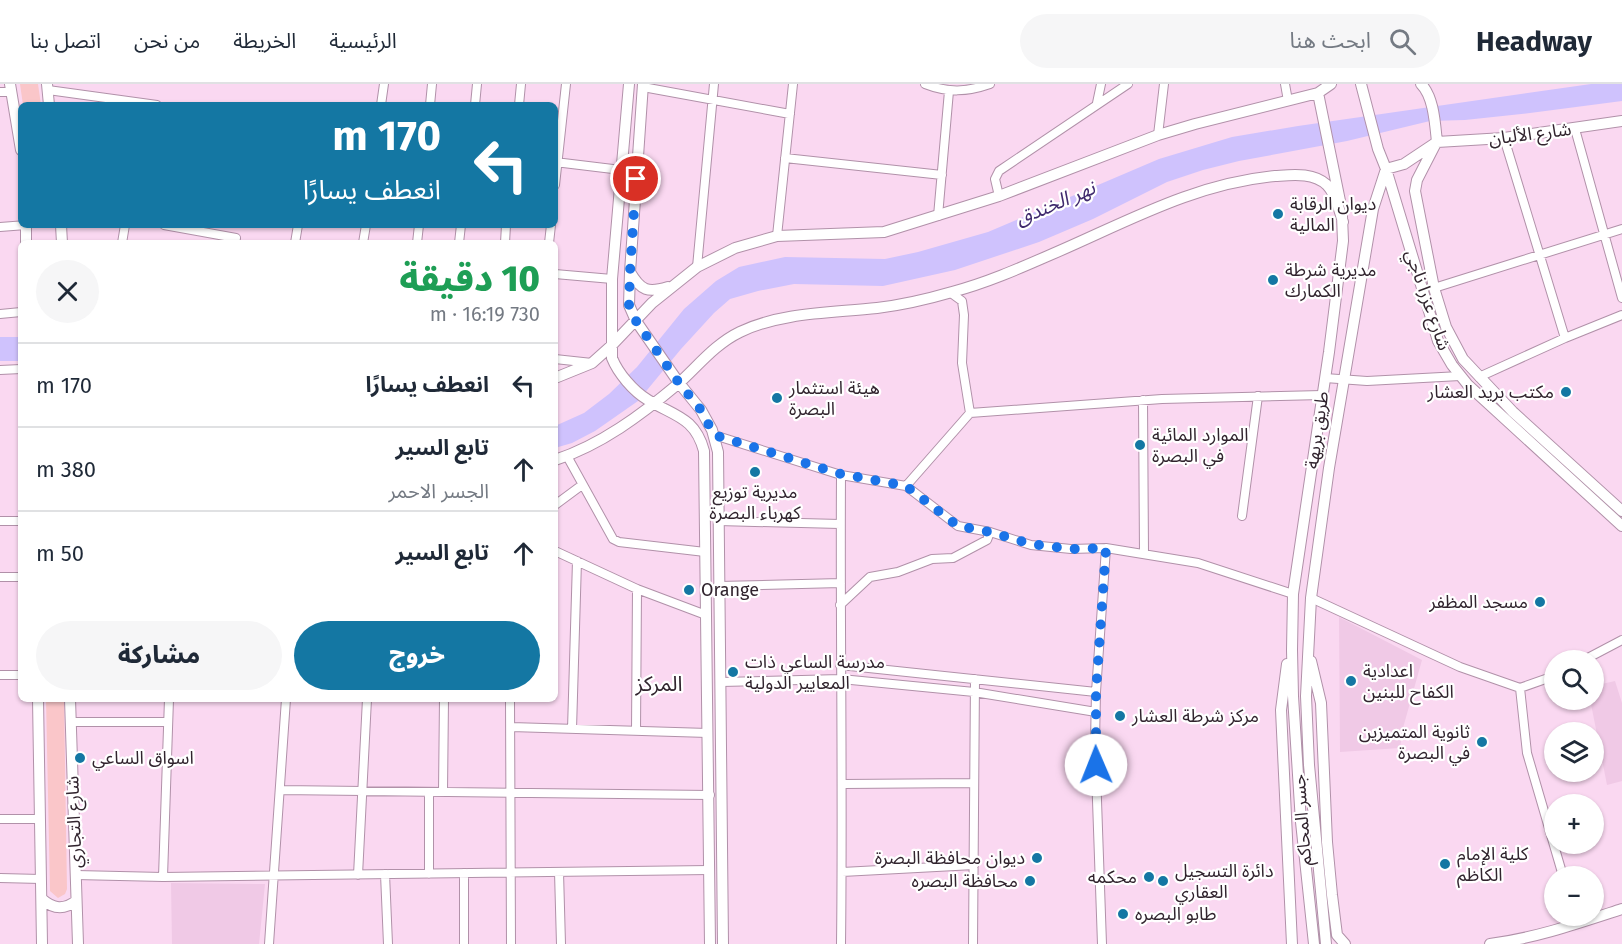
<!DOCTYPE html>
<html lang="ar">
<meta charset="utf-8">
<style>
body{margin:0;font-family:"Fira Sans","Noto Sans Arabic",sans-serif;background:#f6f6f7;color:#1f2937;direction:rtl;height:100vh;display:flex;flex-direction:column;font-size:22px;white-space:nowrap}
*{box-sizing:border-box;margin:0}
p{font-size:20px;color:#747a83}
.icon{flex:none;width:33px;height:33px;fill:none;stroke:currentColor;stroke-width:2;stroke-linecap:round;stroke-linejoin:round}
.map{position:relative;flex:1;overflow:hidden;direction:ltr}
.details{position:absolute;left:18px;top:156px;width:540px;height:462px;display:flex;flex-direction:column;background:#fff;border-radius:9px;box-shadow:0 2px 4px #0004;direction:rtl}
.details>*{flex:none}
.top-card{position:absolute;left:18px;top:18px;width:540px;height:126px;border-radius:9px;box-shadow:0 2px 4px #0004;direction:rtl;background:#1477a3;color:#fff;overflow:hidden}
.tools{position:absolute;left:1544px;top:566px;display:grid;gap:12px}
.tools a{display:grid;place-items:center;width:60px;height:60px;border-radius:50%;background:#fff;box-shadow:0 2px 4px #0004;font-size:30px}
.pin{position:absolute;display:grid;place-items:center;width:51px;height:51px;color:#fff;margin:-26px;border:3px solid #fff;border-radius:50%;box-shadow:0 2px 6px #0007}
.me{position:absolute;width:66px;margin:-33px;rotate:359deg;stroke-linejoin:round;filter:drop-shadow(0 0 4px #0008)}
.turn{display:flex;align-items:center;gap:21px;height:126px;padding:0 18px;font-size:27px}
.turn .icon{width:78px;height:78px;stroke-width:2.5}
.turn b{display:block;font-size:42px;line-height:51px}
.round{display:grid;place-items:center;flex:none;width:63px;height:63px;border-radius:32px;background:#f6f6f7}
.head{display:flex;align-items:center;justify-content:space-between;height:102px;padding:0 18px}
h1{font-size:36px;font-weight:800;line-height:45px;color:#1e9e55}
.primary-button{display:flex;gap:12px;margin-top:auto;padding:12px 18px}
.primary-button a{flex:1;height:69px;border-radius:36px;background:#1477a3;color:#fff;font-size:24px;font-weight:800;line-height:69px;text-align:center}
.primary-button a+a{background:#f6f6f7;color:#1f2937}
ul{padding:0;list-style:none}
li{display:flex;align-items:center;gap:18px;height:84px;padding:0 18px;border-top:2px solid #e0e1e3}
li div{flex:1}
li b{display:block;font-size:22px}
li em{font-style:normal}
header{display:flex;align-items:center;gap:36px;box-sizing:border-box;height:84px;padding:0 30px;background:#fff;border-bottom:2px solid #e0e1e3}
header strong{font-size:28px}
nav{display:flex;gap:33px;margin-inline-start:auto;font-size:21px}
.search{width:420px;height:54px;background:#f6f6f7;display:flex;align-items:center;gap:15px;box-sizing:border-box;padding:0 21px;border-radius:33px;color:#747a83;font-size:22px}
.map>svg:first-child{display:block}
</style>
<header>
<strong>Headway</strong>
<div class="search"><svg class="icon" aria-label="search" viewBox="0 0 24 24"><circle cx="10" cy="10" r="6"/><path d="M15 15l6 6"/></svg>ابحث هنا</div>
<nav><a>الرئيسية</a><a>الخريطة</a><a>من نحن</a><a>اتصل بنا</a></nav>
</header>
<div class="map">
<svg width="1622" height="860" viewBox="0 0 1622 860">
<rect width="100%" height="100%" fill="#fad8f1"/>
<!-- built -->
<path fill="#f0c9e6" d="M1339 533 1422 576 1403 644 1400 664 1340 668Z
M1615 597 1622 619V697L1607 701 1590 615H1593V602Z
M171 799 265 800 259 860H172Z"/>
<!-- green -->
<path fill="#fac6c9" d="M20 0H38L41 21H23Z
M46 615H64L67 805 65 810 58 814 50 807Z"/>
<!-- water -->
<path fill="#cfc2fd" d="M1591 0H1622V17L1530 29 1465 36 1430 37 1347 57 1239 77 1203 86 1167 98 1093 135 1039 158 955 186 883 202 794 200 758 207 730 215 714 229 681 265 638 317 595 347 572 359 555 364V342L584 329 609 310 637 283 684 225 716 197 739 183 785 173 885 175 918 168 988 148 1159 75 1232 53 1298 42Z
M0 253H21V277H0Z"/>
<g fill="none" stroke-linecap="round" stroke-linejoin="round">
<!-- minor casing -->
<g stroke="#b191a9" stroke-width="10">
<path id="minor" d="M925 0C948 9 967 8 990 0
M1285 0 1288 17
M643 3 790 30
M48 6 157 21
M0 8H11
M1097 19 1101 0
M381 21 384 0
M430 21 432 0
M475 21 477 0
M519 21 521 0
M1575 45 1622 214
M1158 51 1164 0
M1504 54 1565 254
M785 74 942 91
M555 78 621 86
M555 101 566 0
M999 112 995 95 999 87 1128 0
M938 132 949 7
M164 141 236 154 235 159
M0 143 26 141
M777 152 793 0
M122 159 125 141
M295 159 298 141
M363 159 366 141
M417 159 419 141
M459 159 461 141
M505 159 506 141
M549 159 551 141
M697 183 714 0
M555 190 612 195
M1434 204 1622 145
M951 209 962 217 964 231 962 279 970 329
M0 230 21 228
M555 275 592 279
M0 286 21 285
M1479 293 1565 254 1622 231
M1325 294 1367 297 1460 292
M1143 316 1144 470
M714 351 841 391 906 402 958 442 990 448 1031 461 1071 465 1106 464 1198 479 1293 510
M567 372 613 455 619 458 705 468
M841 391C840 547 843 703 841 860
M906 402 970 329 1162 315 1322 311
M555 421 582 401
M1242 432 1258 312
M0 437H21
M718 437 840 440
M555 467 637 505 706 531
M0 493H21
M718 502 841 499
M1311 514 1460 583 1520 604 1554 592
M840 521 870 493 898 488 932 475 953 474 987 456 990 448
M1584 576 1622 556
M840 581 1096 608
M0 591H21
M721 598 841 595 974 608 1096 628
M1520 604 1527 669 1563 792
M510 615 511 860
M72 638H168
M511 643 708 649
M572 645 577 477
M636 647 637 505
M843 700 974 699
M280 706 710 711
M429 708V790
M443 708 444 615
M0 735H40
M559 788 561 860
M842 788 974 781
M385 790 388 860
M76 791 163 793 710 786
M358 791 367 615
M163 793 169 615
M0 794 41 795
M269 860 286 615
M464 860V789
M973 860 975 595
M1102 860 1095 659 1096 608 1106 464"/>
</g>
<!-- major casing -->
<g stroke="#b191a9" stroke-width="12">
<path id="major" d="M10 0 21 66
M47 0 49 21
M629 0 612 195V274C618 289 633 307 648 316 674 332 695 333 704 367L710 860
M643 0 630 188 629 221 636 237 645 250 679 299 701 326 712 346 718 368 723 860
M1331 0 1318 9 1340 117
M1361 0 1378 65 1386 85 1438 257 1452 281 1468 301 1622 442
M1421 0C1434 13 1435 40 1437 58
M1437 58 1504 54 1622 37
M1435 61 1417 96 1415 107 1434 204 1446 243 1463 275 1513 328 1622 427
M26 141V159
M61 141 62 159
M630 188C641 207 648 209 668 203
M555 294 592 279 611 262 652 219 697 183 735 164 777 152 884 148 999 112 1158 51 1195 40 1318 9
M555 376C601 361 641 331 678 300 698 282 715 260 740 248 781 228 833 229 877 224 902 221 928 215 952 208 986 199 1018 185 1050 171 1125 139 1192 100 1275 92 1292 91 1313 88 1327 101 1336 110 1339 126 1343 138
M1311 577 1321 619 1327 758 1332 811 1337 851 1345 860
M1287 580 1281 626 1292 860
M38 615 42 860
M70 615 78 860
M42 815C53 825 64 826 76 817
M1314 860 1301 738 1293 612 1292 566 1293 510 1329 268 1343 157 1342 132
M1326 860 1309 681 1306 612 1311 514 1329 384 1373 125 1386 85 1404 80 1437 58
M1490 860C1536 854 1579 839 1622 825"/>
</g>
<!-- minor -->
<use href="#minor" stroke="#fff" stroke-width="8"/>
<!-- major -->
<use href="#major" stroke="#fff" stroke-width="10"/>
</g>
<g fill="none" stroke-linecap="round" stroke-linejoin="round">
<!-- route -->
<path stroke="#1a73e8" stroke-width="10" stroke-dasharray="0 18" d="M636 95 630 188 629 221 636 237 679 299 701 326 714 351 841 390 906 402 958 442 990 448 1031 460 1071 465 1106 464 1096 608V681"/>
</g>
<!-- markers -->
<g fill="#1477a3" stroke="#fff" stroke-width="2">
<circle cx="1278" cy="130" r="6"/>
<circle cx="1273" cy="196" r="6"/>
<circle cx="1566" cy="308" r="6"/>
<circle cx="777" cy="314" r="6"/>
<circle cx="1140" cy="361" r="6"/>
<circle cx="755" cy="388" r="6"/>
<circle cx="689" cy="506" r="6"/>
<circle cx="1540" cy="518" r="6"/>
<circle cx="733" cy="588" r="6"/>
<circle cx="1351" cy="597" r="6"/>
<circle cx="1120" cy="632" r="6"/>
<circle cx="1482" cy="658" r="6"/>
<circle cx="80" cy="674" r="6"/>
<circle cx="1037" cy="774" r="6"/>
<circle cx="1445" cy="780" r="6"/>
<circle cx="1149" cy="793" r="6"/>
<circle cx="1030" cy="797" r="6"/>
<circle cx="1163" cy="797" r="6"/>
<circle cx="1123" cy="830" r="6"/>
</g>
<g text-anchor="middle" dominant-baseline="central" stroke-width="4.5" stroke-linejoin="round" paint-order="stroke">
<!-- street labels -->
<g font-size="18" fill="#31242e" stroke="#fff">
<text transform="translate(1530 50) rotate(-7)">شارع الألبان</text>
<text transform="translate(1428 216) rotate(71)">شارع عزرا ناجي</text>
<text transform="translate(1317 346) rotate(-82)">طريق بريهة</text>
<text transform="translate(1302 736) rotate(-94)">جسر المحاكم</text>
<text transform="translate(74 738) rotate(-92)">شارع التجاري</text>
</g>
<!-- poi labels -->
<g font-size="18" fill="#31242e" stroke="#fff" text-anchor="start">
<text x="1290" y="120">ديوان الرقابة<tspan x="1290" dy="21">المالية</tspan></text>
<text x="1285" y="186">مديرية شرطة<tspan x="1285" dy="21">الكمارك</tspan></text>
<text x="789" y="304">هيئة استثمار<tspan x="789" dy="21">البصرة</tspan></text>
<text x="1554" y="308" text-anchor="end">مكتب بريد العشار</text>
<text x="1152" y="351">الموارد المائية<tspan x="1152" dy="21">في البصرة</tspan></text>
<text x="755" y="408" text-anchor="middle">مديرية توزيع<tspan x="755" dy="21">كهرباء البصرة</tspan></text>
<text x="701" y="506">Orange</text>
<text x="1528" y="518" text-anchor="end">مسجد المظفر</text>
<text x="745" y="578">مدرسة الساعي ذات<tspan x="745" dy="21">المعايير الدولية</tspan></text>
<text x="1363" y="587">اعدادية<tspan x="1363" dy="21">الكفاح للبنين</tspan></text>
<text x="1132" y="632">مركز شرطة العشار</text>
<text x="1470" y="648" text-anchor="end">ثانوية المتميزين<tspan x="1470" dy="21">في البصرة</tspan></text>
<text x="92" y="674">اسواق الساعي</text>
<text x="1457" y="770">كلية الإمام<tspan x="1457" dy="21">الكاظم</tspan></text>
<text x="1025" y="774" text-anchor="end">ديوان محافظة البصرة</text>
<text x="1175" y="787">دائرة التسجيل<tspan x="1175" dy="21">العقاري</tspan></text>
<text x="1137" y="793" text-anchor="end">محكمه</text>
<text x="1018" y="797" text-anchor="end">محافظة البصره</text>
<text x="1135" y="830">طابو البصره</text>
</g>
<!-- water labels -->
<g font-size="20" font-style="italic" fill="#402a6e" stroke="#fff">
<text transform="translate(1055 119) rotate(-23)">نهر الخندق</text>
</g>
<!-- quarter labels -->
<g font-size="21" fill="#31242e" stroke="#fff">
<text x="659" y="600">المركز</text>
</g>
</g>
</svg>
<div class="tools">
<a><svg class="icon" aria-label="search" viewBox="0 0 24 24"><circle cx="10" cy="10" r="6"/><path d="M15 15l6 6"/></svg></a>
<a><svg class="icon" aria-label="layers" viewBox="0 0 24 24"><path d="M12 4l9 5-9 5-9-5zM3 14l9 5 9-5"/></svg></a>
<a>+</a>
<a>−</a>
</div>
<div class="pin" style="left:636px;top:95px;background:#d93025"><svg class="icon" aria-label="arrive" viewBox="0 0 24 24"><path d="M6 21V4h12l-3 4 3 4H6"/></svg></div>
<svg class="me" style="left:1096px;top:681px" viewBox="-20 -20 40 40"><circle r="19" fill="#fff"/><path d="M0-13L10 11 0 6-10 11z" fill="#1a73e8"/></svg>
<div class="top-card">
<div class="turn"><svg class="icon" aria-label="left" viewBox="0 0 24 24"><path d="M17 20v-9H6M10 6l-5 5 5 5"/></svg><div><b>170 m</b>انعطف يسارًا</div></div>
</div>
<section class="details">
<div class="head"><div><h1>10 دقيقة</h1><p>730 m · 16:19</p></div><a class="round"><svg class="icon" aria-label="close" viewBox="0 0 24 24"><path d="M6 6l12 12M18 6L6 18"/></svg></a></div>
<ul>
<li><svg class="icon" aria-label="left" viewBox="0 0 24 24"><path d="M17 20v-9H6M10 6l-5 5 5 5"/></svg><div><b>انعطف يسارًا</b></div><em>170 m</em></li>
<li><svg class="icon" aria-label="ahead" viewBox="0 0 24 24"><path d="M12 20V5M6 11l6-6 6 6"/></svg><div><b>تابع السير</b><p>الجسر الاحمر</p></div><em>380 m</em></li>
<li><svg class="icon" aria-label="ahead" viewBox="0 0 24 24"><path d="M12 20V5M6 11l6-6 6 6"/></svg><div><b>تابع السير</b></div><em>50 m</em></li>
</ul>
<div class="primary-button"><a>خروج</a><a>مشاركة</a></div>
</section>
</div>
